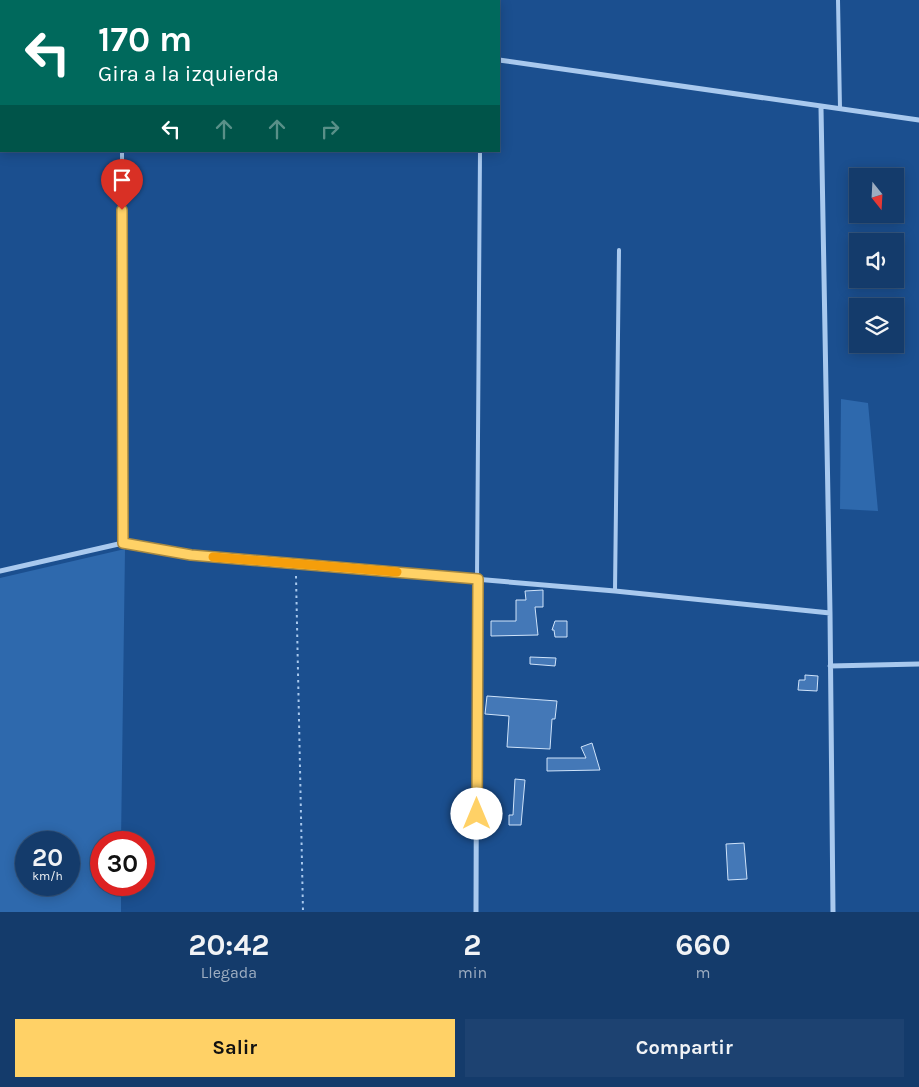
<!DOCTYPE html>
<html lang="es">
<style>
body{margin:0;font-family:Karla,sans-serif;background:#1d4271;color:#f1f3f6;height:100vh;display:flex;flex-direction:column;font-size:19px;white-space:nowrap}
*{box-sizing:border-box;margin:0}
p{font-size:16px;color:#9dadc1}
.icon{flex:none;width:28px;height:28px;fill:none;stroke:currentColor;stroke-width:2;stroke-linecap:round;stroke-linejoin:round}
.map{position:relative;height:912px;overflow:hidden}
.panel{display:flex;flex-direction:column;background:#143b6b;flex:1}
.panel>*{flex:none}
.hud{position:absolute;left:0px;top:0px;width:500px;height:152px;box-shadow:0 2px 12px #0003,0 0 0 1px #33557e;background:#00695c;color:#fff;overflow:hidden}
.needle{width:32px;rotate:162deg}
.tools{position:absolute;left:849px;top:168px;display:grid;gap:10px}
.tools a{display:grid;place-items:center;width:55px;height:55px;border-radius:0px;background:#143b6b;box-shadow:0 2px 12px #0003,0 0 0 1px #33557e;font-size:25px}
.speed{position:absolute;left:15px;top:831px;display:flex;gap:10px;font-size:25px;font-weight:700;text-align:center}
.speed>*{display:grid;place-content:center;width:65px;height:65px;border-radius:50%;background:#143b6b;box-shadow:0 2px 12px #0003,0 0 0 1px #33557e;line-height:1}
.speed small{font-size:12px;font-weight:400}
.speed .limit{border:8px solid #d22;background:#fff;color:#111}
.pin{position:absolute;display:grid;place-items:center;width:42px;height:42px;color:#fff;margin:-51px -21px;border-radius:50% 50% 50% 0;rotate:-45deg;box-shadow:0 0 5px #0007}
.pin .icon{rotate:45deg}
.me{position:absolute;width:55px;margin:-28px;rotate:0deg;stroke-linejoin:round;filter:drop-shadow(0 0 4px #0008)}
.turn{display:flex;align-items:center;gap:18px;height:105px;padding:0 15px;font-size:22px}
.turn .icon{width:65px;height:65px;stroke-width:2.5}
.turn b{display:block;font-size:35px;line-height:42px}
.lanes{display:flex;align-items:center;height:48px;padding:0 15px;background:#0003;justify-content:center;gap:25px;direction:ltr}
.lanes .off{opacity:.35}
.eta{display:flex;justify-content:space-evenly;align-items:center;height:85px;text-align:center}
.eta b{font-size:30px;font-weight:700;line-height:35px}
.action{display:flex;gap:10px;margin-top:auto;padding:10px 15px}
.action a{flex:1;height:58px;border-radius:0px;background:#ffd166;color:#111;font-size:20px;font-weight:700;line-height:58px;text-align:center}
.action a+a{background:#1d4271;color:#f1f3f6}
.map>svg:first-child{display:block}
</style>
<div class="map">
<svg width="919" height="912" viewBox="0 0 919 912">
<rect width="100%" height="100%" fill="#1b4f8f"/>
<!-- green -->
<path fill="#2e69ad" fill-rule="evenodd" d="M841 399 868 403 878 511 840 509Z
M125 549 121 842H101V885H121V912H0V578ZM26 842H69V885H26Z"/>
<!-- building -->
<path fill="#4478b7" stroke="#cfe3fa" d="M543 590V607H535L538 635 491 636V621H516V600H526L525 591Z
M555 621H567V637H555L554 630H552Z
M530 657 556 658 555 666 530 664Z
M805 675 818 676 817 691 798 690 799 680H805Z
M487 696 557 701 555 719H552L550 749 507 747 509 716 485 714Z
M592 743 600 770 547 771V758H586L581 747Z
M515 779 525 780 521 825H509V815H513Z
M483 797 496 798 495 810 483 809Z
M744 843 747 879 728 880 726 844Z"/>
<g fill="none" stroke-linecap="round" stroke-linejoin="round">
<!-- path -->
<path stroke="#a9c9ee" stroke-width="2" stroke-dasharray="2.5 4" stroke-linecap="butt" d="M296 576 303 912"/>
<!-- lane -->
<path stroke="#a9c9ee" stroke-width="4" d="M122 0V1
M838 0 840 108
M122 151 123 543
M477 579 480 151
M615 591 619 250"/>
<!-- street -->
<path stroke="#a9c9ee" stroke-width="5" d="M171 0 178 1
M81 1 86 0
M0 22 1 21
M499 60 919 120
M821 108 830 613 833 912
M0 571 123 543 191 555 615 591 830 613
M830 666 919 664
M476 912 477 579"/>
</g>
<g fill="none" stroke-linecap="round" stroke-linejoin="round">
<!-- route casing -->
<g stroke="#a68842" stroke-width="12">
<path id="route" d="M122 210 123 543 191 555 478 579 477 814"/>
</g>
<!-- route -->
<use href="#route" stroke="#ffd166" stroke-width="9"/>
<!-- slow -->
<path stroke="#f59e0b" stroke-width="9" d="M213 557 397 572"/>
</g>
</svg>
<div class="tools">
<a><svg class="needle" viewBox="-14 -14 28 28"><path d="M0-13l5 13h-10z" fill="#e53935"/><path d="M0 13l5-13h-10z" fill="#9dadc1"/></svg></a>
<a><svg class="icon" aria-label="sound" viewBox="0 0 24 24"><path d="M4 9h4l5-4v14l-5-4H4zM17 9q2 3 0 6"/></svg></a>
<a><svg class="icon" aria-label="layers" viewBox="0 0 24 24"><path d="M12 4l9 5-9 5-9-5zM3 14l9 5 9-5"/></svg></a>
</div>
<div class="speed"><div>20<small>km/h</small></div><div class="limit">30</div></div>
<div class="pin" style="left:122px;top:210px;background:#d93025"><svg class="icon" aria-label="arrive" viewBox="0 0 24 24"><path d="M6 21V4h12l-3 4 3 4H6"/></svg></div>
<svg class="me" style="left:477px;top:814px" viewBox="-20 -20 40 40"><circle r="19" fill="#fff"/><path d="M0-13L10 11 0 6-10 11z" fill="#ffd166"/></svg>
<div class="hud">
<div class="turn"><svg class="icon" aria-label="left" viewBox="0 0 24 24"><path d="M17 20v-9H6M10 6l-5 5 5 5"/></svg><div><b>170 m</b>Gira a la izquierda</div></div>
<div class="lanes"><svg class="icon" aria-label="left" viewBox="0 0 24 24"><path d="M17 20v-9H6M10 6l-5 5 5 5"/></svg><svg class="icon off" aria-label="ahead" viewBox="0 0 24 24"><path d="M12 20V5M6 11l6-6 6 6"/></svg><svg class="icon off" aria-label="ahead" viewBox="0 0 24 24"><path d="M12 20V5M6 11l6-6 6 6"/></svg><svg class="icon off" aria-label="right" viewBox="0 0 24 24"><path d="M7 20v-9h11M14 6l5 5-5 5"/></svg></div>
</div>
</div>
<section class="panel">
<div class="eta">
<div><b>20:42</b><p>Llegada</p></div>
<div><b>2</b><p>min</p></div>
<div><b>660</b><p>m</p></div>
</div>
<div class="action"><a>Salir</a><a>Compartir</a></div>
</section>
